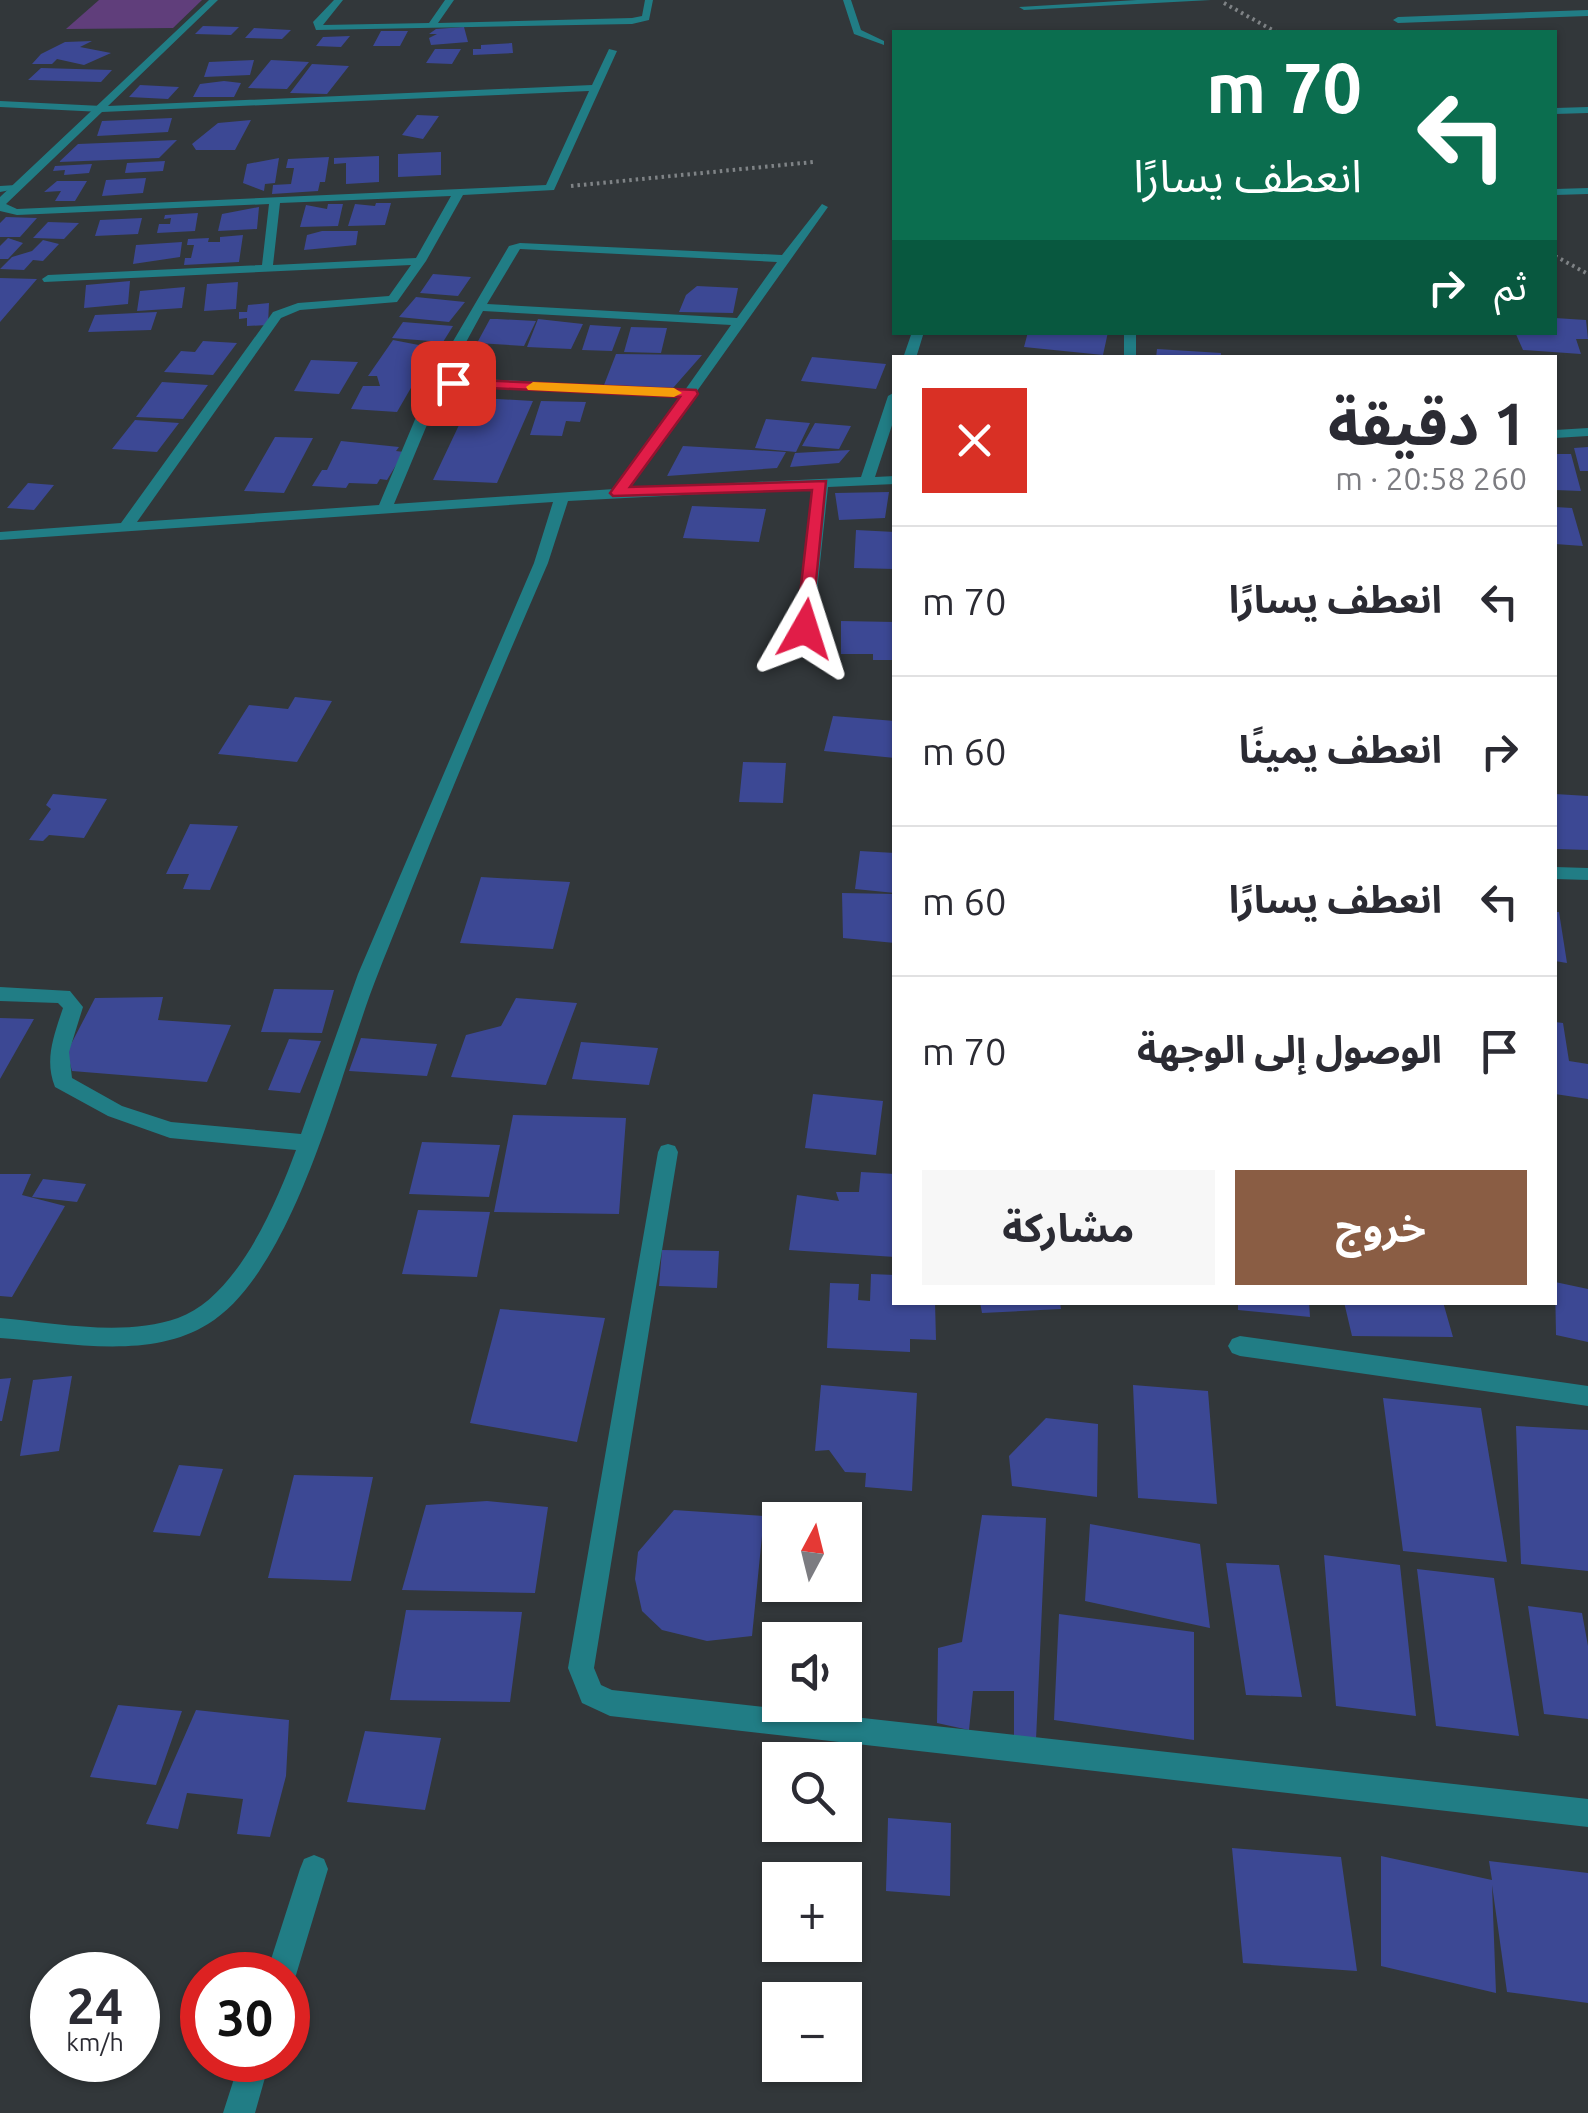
<!DOCTYPE html>
<html lang="ar">
<meta charset="utf-8">
<style>
body{margin:0;font-family:Ubuntu,"Noto Sans Arabic",sans-serif;background:#f7f7f7;color:#2b2b33;direction:rtl;height:100vh;display:flex;flex-direction:column;font-size:38px;white-space:nowrap}
*{box-sizing:border-box;margin:0}
p{font-size:32px;color:#7c7c81}
.icon{flex:none;width:55px;height:55px;fill:none;stroke:currentColor;stroke-width:2;stroke-linecap:round;stroke-linejoin:round}
.map{position:relative;flex:1;overflow:hidden;direction:ltr}
.side{position:absolute;left:892px;top:355px;width:665px;height:950px;display:flex;flex-direction:column;background:#fff;border-radius:0px;box-shadow:0 2px 8px #0004;direction:rtl}
.side>*{flex:none}
.banner{position:absolute;left:892px;top:30px;width:665px;height:305px;border-radius:0px;box-shadow:0 2px 8px #0004;direction:rtl;background:#0b6e4f;color:#fff;overflow:hidden}
.needle{width:65px;rotate:7deg}
.controls{position:absolute;left:762px;top:1502px;display:grid;gap:20px}
.controls a{display:grid;place-items:center;width:100px;height:100px;border-radius:0px;background:#fff;box-shadow:0 2px 8px #0004;font-size:50px}
.speed{position:absolute;left:30px;top:1952px;display:flex;gap:20px;font-size:50px;font-weight:700;text-align:center}
.speed>*{display:grid;place-content:center;width:130px;height:130px;border-radius:50%;background:#fff;box-shadow:0 2px 8px #0004;line-height:1}
.speed small{font-size:25px;font-weight:400}
.speed .limit{border:15px solid #d22;background:#fff;color:#111}
.pin{position:absolute;display:grid;place-items:center;width:85px;height:85px;color:#fff;margin:-42px;border-radius:20px;box-shadow:0 5px 15px #0006}
.me{position:absolute;width:110px;margin:-55px;rotate:6deg;stroke-linejoin:round;filter:drop-shadow(0 0 8px #0008)}
.turn{display:flex;align-items:center;gap:35px;height:210px;padding:0 30px;font-size:45px}
.turn .icon{width:130px;height:130px;stroke-width:2.5}
.turn b{display:block;font-size:70px;line-height:85px}
.then{display:flex;align-items:center;height:95px;padding:0 30px;background:#0003;gap:20px;font-size:38px}
.round{display:grid;place-items:center;flex:none;width:105px;height:105px;border-radius:0px;background:#f7f7f7}
.overview{display:flex;align-items:center;justify-content:space-between;height:170px;padding:0 30px}
h1{font-size:60px;font-weight:700;line-height:75px}
.button{display:flex;gap:20px;margin-top:auto;padding:20px 30px}
.button a{flex:1;height:115px;border-radius:0px;background:#8a5d44;color:#fff;font-size:40px;font-weight:700;line-height:115px;text-align:center}
.button a+a{background:#f7f7f7;color:#2b2b33}
ul{padding:0;list-style:none}
li{display:flex;align-items:center;gap:30px;height:150px;padding:0 30px;border-top:2px solid #e1e1e2}
li div{flex:1}
li b{display:block;font-size:38px}
li em{font-style:normal}
.map>svg:first-child{display:block}
</style>
<div class="map">
<svg width="1588" height="2113" viewBox="0 0 1588 2113">
<rect width="100%" height="100%" fill="#32373a"/>
<!-- green -->
<path fill="#603e7b" d="M99 0H202L173 28 66 29Z"/>
<!-- building -->
<path fill="#3c4894" d="M203 26 239 27 231 35 195 34Z
M464 27 468 42 431 45 429 38 437 34H429L436 29Z
M254 28 291 30 282 39 245 38Z
M381 31H408L400 46H373Z
M350 36 341 47 316 46 323 37Z
M92 41 80 47 111 53 84 65 57 59 52 64H32L41 54 65 42Z
M512 43 513 53 473 55V49H481V45Z
M435 49H461L452 64 426 63Z
M254 60 250 75 204 77 209 62Z
M271 60 309 62 287 89 248 88Z
M312 64 349 66 327 94 290 93Z
M41 68 112 70 101 82 28 80Z
M224 81 241 83 234 97H193L200 84Z
M140 85 179 87 168 99 129 97Z
M417 115 439 116 423 139 402 135Z
M172 118 168 132 97 136 102 121Z
M251 120 235 150H196L192 144 218 123Z
M177 140 159 158 59 162 78 144Z
M441 152V175L398 177V154Z
M379 156V182L346 184V163L334 164V158Z
M329 157 325 182H320L318 191 272 194 273 185 291 184 294 168H286L288 159Z
M279 158 275 183 265 184 264 191 243 183 247 164Z
M165 161 163 171 125 173 127 163Z
M92 164 89 173 64 175 65 170 53 171 55 166Z
M146 178 143 193 102 196 106 180Z
M57 181H87L75 201H55L61 191 44 192Z
M376 203H391L385 225 348 226 355 204 375 206Z
M328 204H343L338 226 300 227 306 205 327 209Z
M259 207 257 229 218 231 222 214Z
M198 213 195 231 157 233 159 224H170L171 218 164 219 165 215Z
M6 217 37 218 20 237H0V223Z
M142 218 138 234 95 236 100 220Z
M48 222 79 223 64 239 33 238Z
M322 231H358L356 245 304 250 307 235Z
M243 235 239 262 184 265 185 258H191L194 245H187L188 239 209 238 208 242H220V237Z
M8 238 23 243 8 259H0V246Z
M43 240 59 244 43 261 33 260 24 270 0 269 12 257 32 251Z
M182 242 180 257 133 264 136 245Z
M433 274 471 277 458 296 420 293Z
M0 278 37 279 0 322Z
M130 281 128 304 84 308 86 285Z
M238 282 236 309 204 311 207 284Z
M697 286 738 288 733 313 679 312 686 295Z
M185 287 182 308 137 311 140 291Z
M416 297 465 302 449 322 399 317Z
M269 303 268 325 247 326V318L239 319V312H247L248 305Z
M157 312 151 330 88 332 95 315Z
M1555 318 1586 320 1588 339H1576L1581 354 1523 350 1515 332H1555Z
M490 319H497L536 321 524 346 477 343Z
M538 319 583 324 571 349 527 347Z
M403 322 453 326 443 342 392 338Z
M590 325 621 327 612 351 582 350Z
M631 327 667 328 661 353 624 352Z
M1028 332H1108L1103 355 1024 347Z
M393 340 434 348 397 412 351 409 363 386H380L377 376H368Z
M203 341 237 343 213 375 164 372 181 351 195 352Z
M1157 349 1221 353V358H1156Z
M616 354 702 355 673 388 604 385Z
M812 357 886 364 876 389 801 381Z
M311 360 358 362 339 394 294 391Z
M162 382 208 385 183 419 136 417Z
M463 397 533 401 497 483 433 480 459 425 443 424 448 413H455Z
M541 401 586 402 580 422 566 421 562 436 530 435Z
M766 419 810 423 796 452 755 448Z
M135 420 179 423 157 452 112 449Z
M815 423 851 426 839 449 802 446Z
M275 437 313 438 284 493 244 491Z
M341 441 399 447 396 451 404 452 387 480 380 479 377 484 349 483 346 488 312 486 322 470H327Z
M683 446 786 452 777 468 667 476Z
M1588 447V471H1580L1574 448Z
M850 450 839 463 790 467 795 453Z
M1555 454H1571L1581 491 1555 490Z
M28 483 54 485 34 510 7 508Z
M889 492 885 518 839 520 835 493Z
M692 506 766 509 759 542 683 538Z
M1555 507 1572 508 1583 546 1555 544Z
M856 530 895 532V569L854 568Z
M841 621 895 622V660H873V654H841Z
M295 697 332 701 297 762 218 754 249 705 288 709Z
M833 716 895 721V758L824 751Z
M743 762 786 763 783 803 739 802Z
M53 794 107 799 84 838 49 835 43 841 29 840 51 809 46 805Z
M1555 794 1588 796V850L1557 849Z
M190 824 238 826 210 890 183 889 189 874H166Z
M860 851 895 853V893L855 889Z
M481 877 570 882 553 949 460 943Z
M842 893 895 894V943L843 938Z
M1555 912H1559L1567 963 1555 961Z
M274 989 334 990 322 1033 261 1032Z
M163 997 158 1020 231 1025 207 1082 72 1071 67 1052 95 998Z
M516 998 577 1003 546 1085 451 1077 466 1035 501 1026Z
M0 1018 34 1019 0 1079Z
M1555 1022 1563 1023 1569 1061 1588 1064V1099L1555 1094Z
M361 1038 437 1044 427 1076 349 1071Z
M289 1039 321 1041 300 1093 268 1090Z
M581 1042 658 1048 649 1085 572 1079Z
M813 1094 883 1101 876 1155 805 1148Z
M513 1115 626 1118 619 1214 494 1212Z
M422 1142 500 1145 489 1197 409 1194Z
M861 1172 895 1174V1257L789 1250 797 1195 839 1201 836 1192H859Z
M0 1174H31L22 1195 65 1206 12 1297 0 1296Z
M43 1179 86 1184 77 1202 32 1197Z
M418 1210 490 1212 477 1277 402 1274Z
M662 1250 719 1251 717 1288 659 1286Z
M871 1274 895 1275V1302H935L936 1340 910 1339V1352L827 1348 830 1283 859 1284 858 1300 870 1301Z
M1555 1282 1588 1289V1342L1556 1335Z
M980 1302H1060L1061 1309 982 1313Z
M1238 1302H1309L1310 1317 1238 1310Z
M1344 1302H1443L1453 1337 1352 1336Z
M500 1309 605 1318 577 1442 470 1423Z
M72 1376 59 1451 20 1456 33 1380Z
M11 1378 2 1421H0V1379Z
M821 1385 917 1393 912 1491 865 1487 866 1473 845 1472 829 1450 815 1451Z
M1133 1385 1208 1391 1217 1504 1138 1498Z
M1383 1398 1481 1408 1507 1562 1403 1551Z
M1046 1418 1098 1424 1097 1497 1012 1486 1009 1456Z
M1516 1426 1588 1430V1571L1521 1564Z
M179 1465 223 1469 200 1536 153 1532Z
M294 1475 373 1477 351 1581 268 1578Z
M487 1501 548 1507 535 1593 402 1590 426 1505Z
M674 1510 764 1516 752 1636 707 1641 662 1630 642 1611 635 1579 638 1552Z
M982 1515 1046 1518 1036 1740 1014 1736V1691H973L969 1730 937 1723 938 1648 962 1642Z
M1090 1524 1200 1544 1210 1628 1085 1601Z
M1324 1555 1400 1565 1416 1716 1336 1706Z
M1226 1563 1279 1565 1302 1697 1246 1695Z
M1417 1569 1494 1578 1519 1736 1436 1726Z
M1528 1606 1582 1613 1588 1646V1719L1544 1714Z
M406 1610 522 1612 510 1702 390 1700Z
M1059 1614 1194 1632V1740L1054 1720Z
M118 1705 182 1711 156 1785 90 1777Z
M196 1710 289 1720 286 1776 270 1837 237 1834 243 1799 187 1793 178 1829 146 1824Z
M365 1731 441 1738 425 1810 347 1802Z
M888 1818 951 1823 950 1896 886 1891Z
M1232 1848 1341 1857 1357 1971 1243 1963Z
M1381 1856 1492 1880 1489 1861 1588 1873V2003L1507 1992 1492 1885 1496 1993 1381 1966Z"/>
<g fill="none" stroke-linecap="round" stroke-linejoin="round">
<!-- path -->
<path stroke="#7f8386" stroke-width="4" stroke-dasharray="2.5 4" stroke-linecap="butt" d="M1224 3 1276 32
M571 186 813 162
M1555 256 1588 274"/>
<!-- lane -->
<path fill="#217d85" fill-rule="evenodd" d="M0 101 102 106 106 109 102 112 0 107Z
M0 186 16 185 21 188 0 192Z"/>
<!-- street -->
<path fill="#217d85" fill-rule="evenodd" d="M209 0H218L108 106 592 85 609 49 617 51 554 190 463 195 426 261 397 302 300 310 281 318 137 522 379 505 435 372 509 246 520 243 782 255 822 204 828 207 628 488 861 477 888 396 895 392V416L875 477 895 476V484L828 487 813 629 805 634 797 629 814 488 568 501 548 563C496 683 445 804 397 926 385 956 372 987 362 1018 333 1103 287 1276 208 1324 149 1361 65 1342 0 1338V1318C56 1323 124 1337 178 1318 237 1297 276 1204 296 1150L170 1138 108 1116 55 1087C44 1060 54 1035 63 1008L58 1003 0 1001V987L70 991 83 1007 69 1052 72 1078 122 1106 171 1122 301 1134 358 974 534 563 553 502 0 540V532L121 523 273 312 298 303 389 296 411 265 44 282 42 279 48 275 262 265 269 204 17 215 0 211V197ZM589 91 546 185 17 209 6 204 102 112ZM451 196 416 258 273 265 280 203ZM520 249 777 262 737 318 487 304ZM483 311 731 325 685 390 447 377ZM444 384 453 387 680 397 614 489 394 504Z
M334 0H343L323 25 429 23 445 0H454L438 23 632 18 642 16 645 0H653L649 20 632 24 316 30 313 22Z
M843 0H851L861 30 884 41V45L854 34Z
M1137 0H1211L1024 10 1019 7Z
M1588 10V16L1398 23 1393 20 1398 17Z
M1588 107V113L1555 114V108Z
M1588 188V194L1555 195V189Z
M912 332H924L916 358H903Z
M1124 332H1136V358H1124Z
M1588 428V436L1555 438V430Z
M1555 867 1588 868V880L1555 879Z
M668 1144 675 1146 678 1152 594 1668 601 1685 612 1690 1588 1799V1827L610 1716 582 1703 568 1668 658 1152 661 1146Z
M1240 1336 1588 1386V1406L1240 1356 1232 1353 1228 1346 1232 1339Z
M314 1855 324 1859 328 1869 296 1975 288 1987V1975H266L300 1869 304 1859Z
M240 2060H270L255 2113H223Z"/>
</g>
<!-- route -->
<path fill="#e11d48" stroke="#92132f" stroke-width="2.5" d="M453 379 696 390 698 394 630 487 826 481 811 632 805 634 796 629 812 490 613 496 610 493 680 397 448 386 446 383Z"/>
<!-- slow -->
<path fill="#f59e0b" d="M533 382 674 388 682 393 674 397 528 390 526 387Z"/>
</svg>
<div class="controls">
<a><svg class="needle" viewBox="-14 -14 28 28"><path d="M0-13l5 13h-10z" fill="#e53935"/><path d="M0 13l5-13h-10z" fill="#7c7c81"/></svg></a>
<a><svg class="icon" aria-label="sound" viewBox="0 0 24 24"><path d="M4 9h4l5-4v14l-5-4H4zM17 9q2 3 0 6"/></svg></a>
<a><svg class="icon" aria-label="search" viewBox="0 0 24 24"><circle cx="10" cy="10" r="6"/><path d="M15 15l6 6"/></svg></a>
<a>+</a>
<a>−</a>
</div>
<div class="speed"><div>24<small>km/h</small></div><div class="limit">30</div></div>
<div class="pin" style="left:453px;top:383px;background:#d93025"><svg class="icon" aria-label="arrive" viewBox="0 0 24 24"><path d="M6 21V4h12l-3 4 3 4H6"/></svg></div>
<svg class="me" style="left:805px;top:629px" viewBox="-20 -20 40 40"><path d="M0-17L14 15 0 8-14 15z" fill="#e11d48" stroke="#fff" stroke-width="4"/></svg>
<div class="banner">
<div class="turn"><svg class="icon" aria-label="left" viewBox="0 0 24 24"><path d="M17 20v-9H6M10 6l-5 5 5 5"/></svg><div><b>70 m</b>انعطف يسارًا</div></div>
<div class="then">ثم<svg class="icon" aria-label="right" viewBox="0 0 24 24"><path d="M7 20v-9h11M14 6l5 5-5 5"/></svg></div>
</div>
<section class="side">
<div class="overview"><div><h1>1 دقيقة</h1><p>260 m · 20:58</p></div><a class="round" style="background:#d93025;color:#fff"><svg class="icon" aria-label="close" viewBox="0 0 24 24"><path d="M6 6l12 12M18 6L6 18"/></svg></a></div>
<ul>
<li><svg class="icon" aria-label="left" viewBox="0 0 24 24"><path d="M17 20v-9H6M10 6l-5 5 5 5"/></svg><div><b>انعطف يسارًا</b></div><em>70 m</em></li>
<li><svg class="icon" aria-label="right" viewBox="0 0 24 24"><path d="M7 20v-9h11M14 6l5 5-5 5"/></svg><div><b>انعطف يمينًا</b></div><em>60 m</em></li>
<li><svg class="icon" aria-label="left" viewBox="0 0 24 24"><path d="M17 20v-9H6M10 6l-5 5 5 5"/></svg><div><b>انعطف يسارًا</b></div><em>60 m</em></li>
<li><svg class="icon" aria-label="arrive" viewBox="0 0 24 24"><path d="M6 21V4h12l-3 4 3 4H6"/></svg><div><b>الوصول إلى الوجهة</b></div><em>70 m</em></li>
</ul>
<div class="button"><a>خروج</a><a>مشاركة</a></div>
</section>
</div>
